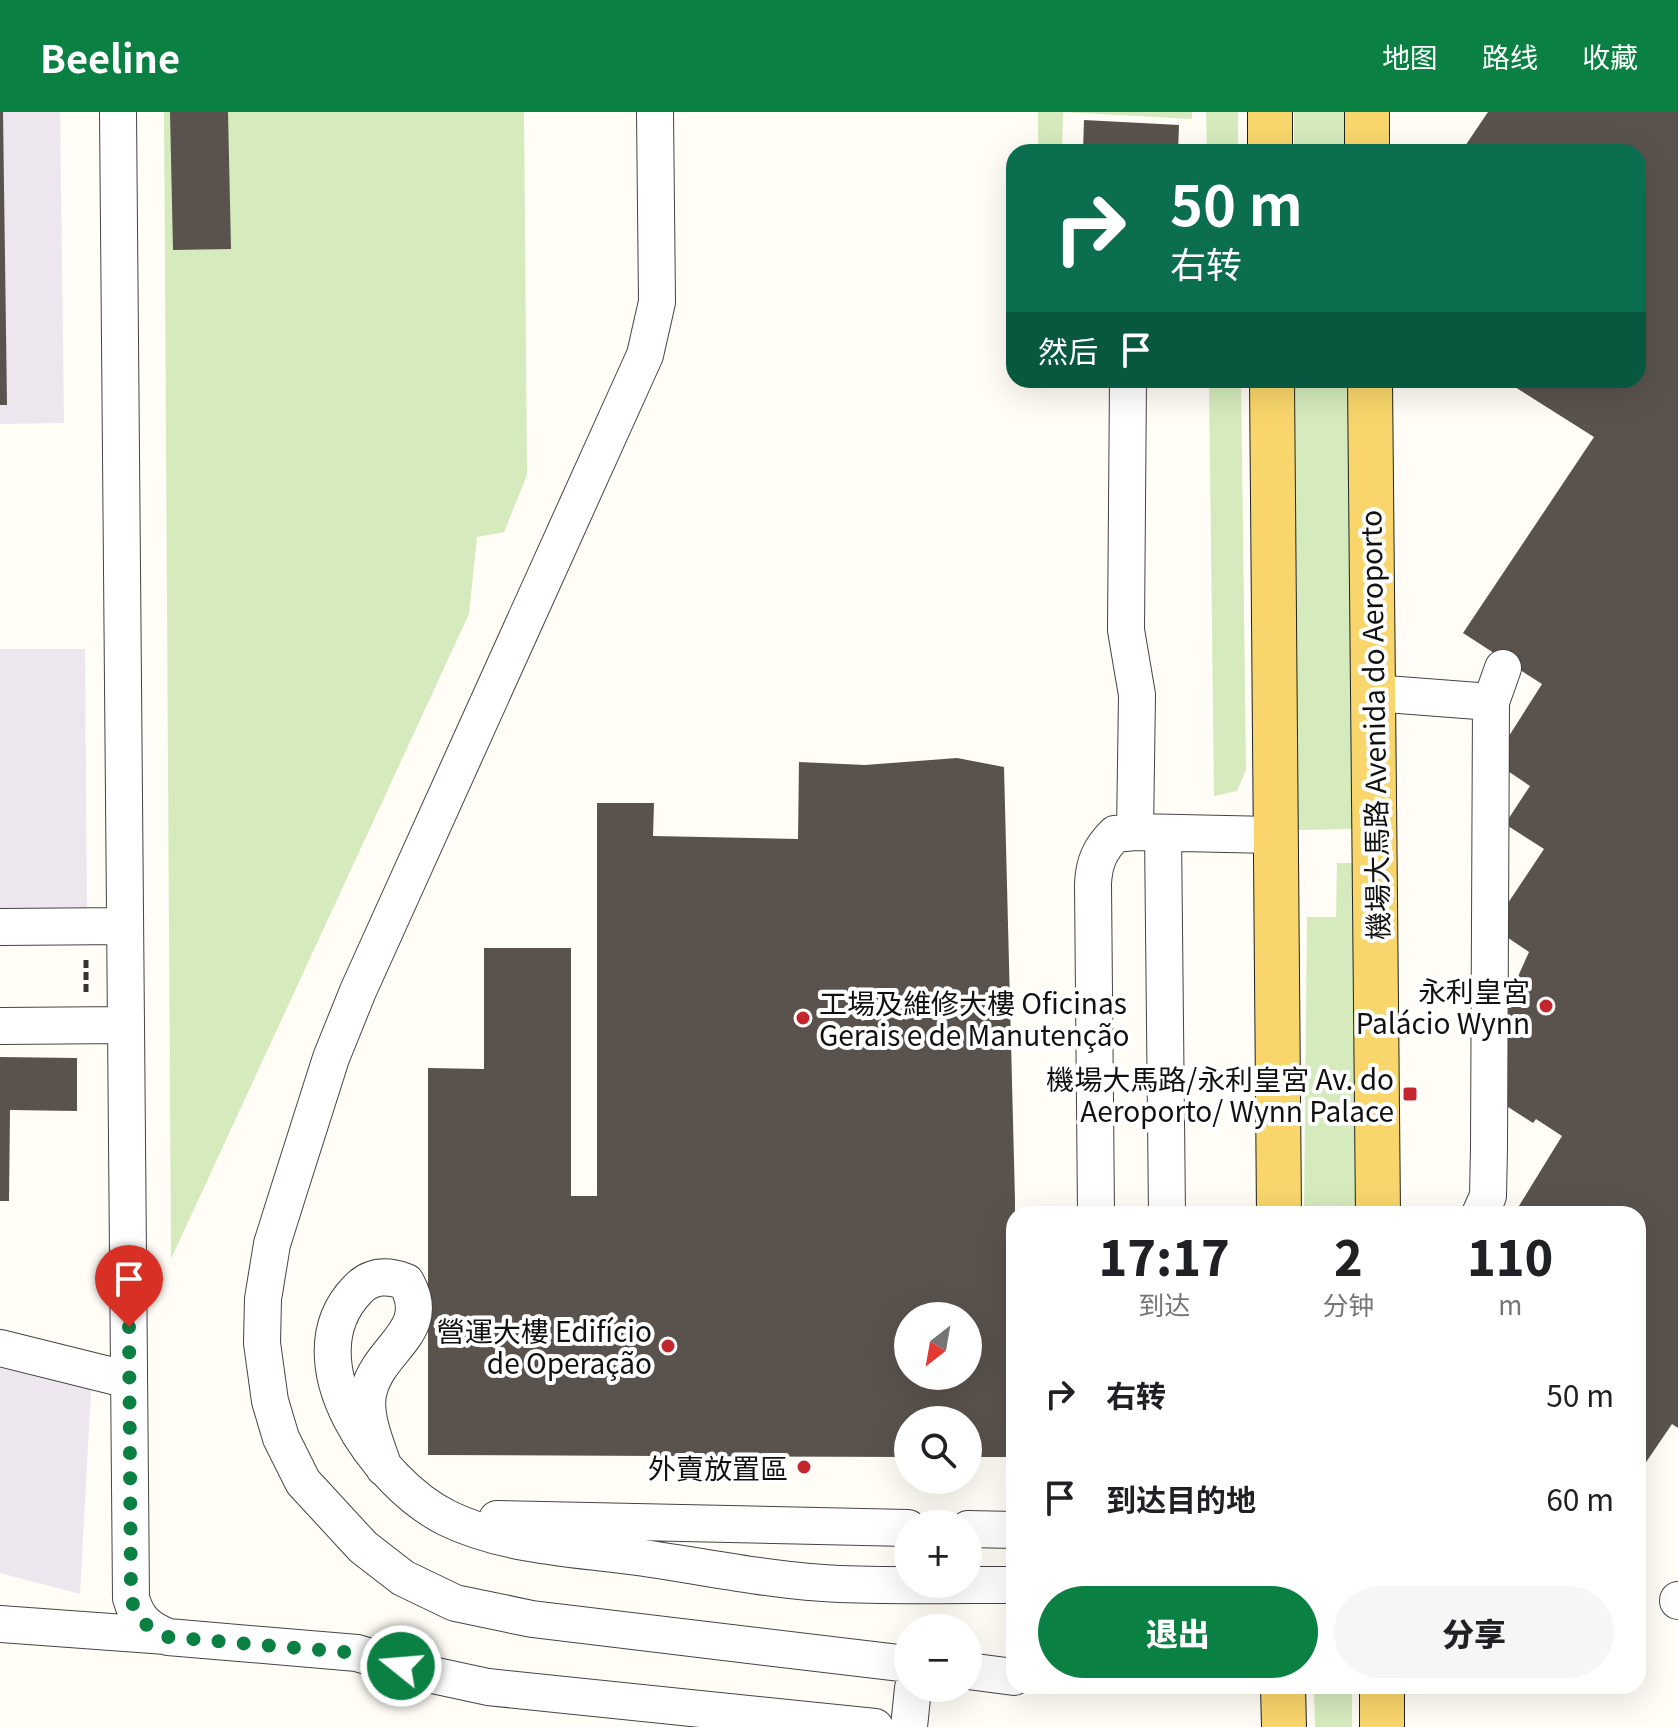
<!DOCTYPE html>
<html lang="zh">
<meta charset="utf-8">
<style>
body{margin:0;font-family:Georgia,"Noto Sans SC",serif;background:#f6f6f6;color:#202124;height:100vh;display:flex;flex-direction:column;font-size:30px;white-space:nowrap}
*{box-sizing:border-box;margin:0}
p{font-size:26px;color:#757577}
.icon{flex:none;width:44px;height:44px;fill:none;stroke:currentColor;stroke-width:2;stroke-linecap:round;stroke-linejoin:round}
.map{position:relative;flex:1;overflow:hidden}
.drawer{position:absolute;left:1006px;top:1094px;width:640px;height:488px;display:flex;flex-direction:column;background:#fff;border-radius:24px;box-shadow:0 8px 32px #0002}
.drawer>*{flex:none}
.top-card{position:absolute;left:1006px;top:32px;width:640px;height:244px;border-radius:24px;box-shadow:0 8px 32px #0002;background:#0b6e4f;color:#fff;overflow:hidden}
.needle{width:52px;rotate:211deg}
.controls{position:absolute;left:894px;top:1190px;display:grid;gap:16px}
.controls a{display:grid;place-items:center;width:88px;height:88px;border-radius:50%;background:#fff;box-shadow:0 8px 32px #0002;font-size:40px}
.pin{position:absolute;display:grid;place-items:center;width:68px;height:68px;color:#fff;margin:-82px -34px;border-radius:50% 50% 50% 0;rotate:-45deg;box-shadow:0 0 8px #0007}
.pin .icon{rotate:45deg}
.me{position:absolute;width:88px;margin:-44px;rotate:287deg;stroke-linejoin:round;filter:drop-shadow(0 0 6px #0008)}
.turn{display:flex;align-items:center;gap:28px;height:168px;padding:0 32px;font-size:36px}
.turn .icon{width:104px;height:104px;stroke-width:2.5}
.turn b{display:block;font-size:56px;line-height:68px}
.then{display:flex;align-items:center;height:76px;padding:0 32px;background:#0003;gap:16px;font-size:30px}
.eta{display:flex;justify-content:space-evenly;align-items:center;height:136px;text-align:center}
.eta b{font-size:48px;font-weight:800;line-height:56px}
.cta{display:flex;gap:16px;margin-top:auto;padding:16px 32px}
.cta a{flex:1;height:92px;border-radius:48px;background:#0b8043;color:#fff;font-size:32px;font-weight:800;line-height:92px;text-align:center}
.cta a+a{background:#f6f6f6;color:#202124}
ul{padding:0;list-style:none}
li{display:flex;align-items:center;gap:24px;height:104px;padding:0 32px}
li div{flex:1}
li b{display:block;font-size:30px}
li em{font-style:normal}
header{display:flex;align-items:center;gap:48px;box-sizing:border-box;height:112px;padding:0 40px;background:#0b8043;color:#fff}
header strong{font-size:38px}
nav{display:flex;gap:44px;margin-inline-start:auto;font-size:28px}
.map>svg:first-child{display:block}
</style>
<header>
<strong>Beeline</strong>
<nav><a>地图</a><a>路线</a><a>收藏</a></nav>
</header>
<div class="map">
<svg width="1678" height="1615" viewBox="0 0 1678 1615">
<rect width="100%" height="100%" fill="#fffdf5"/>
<!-- industrial -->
<path fill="#eee6ef" d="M0 0H60L64 311 0 312Z
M0 537H85L87 800H0Z
M0 1216 93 1242 80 1482 0 1461Z"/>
<!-- green -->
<path fill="#d5ebbd" d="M164 0H524L527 363 504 420 477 425 469 502 171 1147Z
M1038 0H1192V7L1063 0 1062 40H1038Z
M1206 0H1238V40H1207Z
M1294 0H1346L1347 40H1294Z
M1209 268H1241L1246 658 1237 679 1214 684Z
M1295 268H1349L1353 717 1298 718Z
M1337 751H1361L1358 1102H1304L1307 805H1336Z
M1314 1574H1352V1615H1315Z"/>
<!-- building -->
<path fill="#5a524d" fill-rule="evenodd" d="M0 0H3L7 293H0Z
M170 0H228L231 137 173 138Z
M1488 0H1678V1316L1672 1312 1638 1362V1102H1514L1562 1024 1536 1007 1533 1011 1494 986 1496 913 1529 840 1492 815 1544 737 1505 712 1530 674 1493 649 1542 572 1463 521 1594 325 1504 268H1638V40H1461Z
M1084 8 1179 13 1178 40H1083Z
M957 646 1004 655 1015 1088 1014 1345H968V1308H908V1345L428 1343V956L484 957V836H571V1084H597V691H654L653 724 798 727 799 650 865 653ZM908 1204H968V1264H908Z
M0 945 77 946V999L10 998 9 1089H0Z"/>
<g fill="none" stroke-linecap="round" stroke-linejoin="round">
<!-- minor casing -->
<g stroke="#444" stroke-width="38">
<path id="minor" d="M118 0 131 1486C137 1508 148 1517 168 1525L357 1541 423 1561 488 1575 875 1615
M655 0 657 190 645 243 358 879 331 946 289 1078 272 1132 263 1187 262 1231 270 1289 281 1326 303 1370 363 1435 403 1466 455 1491 532 1507 908 1552
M1128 268 1126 518 1137 583 1135 720
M1373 581 1491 590
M1163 721 1167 1102
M0 815 125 814
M0 914 126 913
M1096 1102 1093 772C1094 750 1100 737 1115 722L1135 720 1276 723
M1480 1102 1488 1084 1489 1036 1491 590 1503 556
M0 1236 129 1268
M384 1356C377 1334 362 1302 369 1278 380 1235 434 1219 406 1170 388 1163 371 1163 357 1178 289 1249 378 1372 447 1406 502 1433 569 1436 629 1444 699 1453 769 1469 839 1472 897 1474 956 1473 1014 1473
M497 1407 908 1416
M968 1417 1014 1418
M1678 1488V1489
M0 1512 166 1524
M968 1559 1014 1565
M909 1615 913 1576"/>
</g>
<!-- major casing -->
<g stroke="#222" stroke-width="46">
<path id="major" d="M1270 0V40
M1367 0V40
M1272 268 1279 1102
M1370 268 1378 1102
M1283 1574 1284 1615
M1382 1574V1615"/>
</g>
<!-- path -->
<path stroke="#333" stroke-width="5" stroke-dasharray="8 4" stroke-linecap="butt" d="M86 880V846"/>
<!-- minor -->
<use href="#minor" stroke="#fff" stroke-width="36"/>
<!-- major -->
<use href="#major" stroke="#f9d66b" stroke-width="44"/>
</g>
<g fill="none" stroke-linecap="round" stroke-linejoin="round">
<!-- route -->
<path stroke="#0b8043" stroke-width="14" stroke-dasharray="0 25.2" d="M129 1215 131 1486C137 1508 148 1517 168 1525L357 1541 401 1554"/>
</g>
<!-- markers -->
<g fill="#c4262e" stroke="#fff" stroke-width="3">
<circle cx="1546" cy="894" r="8"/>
<circle cx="803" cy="906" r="8"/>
<rect x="1402" y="974" width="16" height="16" rx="4"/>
<circle cx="668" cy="1234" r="8"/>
<circle cx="804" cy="1355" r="8"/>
</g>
<g text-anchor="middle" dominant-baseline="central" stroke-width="8" stroke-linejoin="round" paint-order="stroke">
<!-- street labels -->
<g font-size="28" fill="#111" stroke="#fff">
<text transform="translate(1373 613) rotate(-91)">機場大馬路 Avenida do Aeroporto</text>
</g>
<!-- poi labels -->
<g font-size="28" fill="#111" stroke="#fff" text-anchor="end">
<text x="1530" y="878">永利皇宮<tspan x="1530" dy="32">Palácio Wynn</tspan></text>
<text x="819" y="890" text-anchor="start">工場及維修大樓 Oficinas<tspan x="819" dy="32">Gerais e de Manutenção</tspan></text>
<text x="1394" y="966">機場大馬路/永利皇宮 Av. do<tspan x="1394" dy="32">Aeroporto/ Wynn Palace</tspan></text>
<text x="652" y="1218">營運大樓 Edifício<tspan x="652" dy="32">de Operação</tspan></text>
<text x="788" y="1355">外賣放置區</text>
</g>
</g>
</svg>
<div class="controls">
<a><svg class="needle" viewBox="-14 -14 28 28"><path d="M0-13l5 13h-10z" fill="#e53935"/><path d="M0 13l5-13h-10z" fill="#757577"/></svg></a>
<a><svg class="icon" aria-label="search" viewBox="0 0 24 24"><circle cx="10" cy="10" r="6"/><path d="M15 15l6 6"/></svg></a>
<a>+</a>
<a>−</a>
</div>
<div class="pin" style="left:129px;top:1215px;background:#d93025"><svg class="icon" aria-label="arrive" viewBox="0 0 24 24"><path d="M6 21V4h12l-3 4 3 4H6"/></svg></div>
<svg class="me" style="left:401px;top:1554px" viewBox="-20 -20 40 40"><circle r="17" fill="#0b8043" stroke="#fff" stroke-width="3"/><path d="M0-11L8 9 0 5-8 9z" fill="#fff"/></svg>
<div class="top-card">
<div class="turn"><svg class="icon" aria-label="right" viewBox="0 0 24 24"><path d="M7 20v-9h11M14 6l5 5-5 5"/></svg><div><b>50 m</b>右转</div></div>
<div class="then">然后<svg class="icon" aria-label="arrive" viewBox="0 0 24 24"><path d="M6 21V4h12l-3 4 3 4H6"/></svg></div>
</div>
<section class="drawer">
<div class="eta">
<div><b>17:17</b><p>到达</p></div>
<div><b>2</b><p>分钟</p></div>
<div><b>110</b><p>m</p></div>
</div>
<ul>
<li><svg class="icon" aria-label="right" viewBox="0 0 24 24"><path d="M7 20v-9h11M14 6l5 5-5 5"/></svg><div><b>右转</b></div><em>50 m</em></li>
<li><svg class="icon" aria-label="arrive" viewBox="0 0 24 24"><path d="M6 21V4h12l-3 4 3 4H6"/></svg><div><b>到达目的地</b></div><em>60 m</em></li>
</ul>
<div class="cta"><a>退出</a><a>分享</a></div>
</section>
</div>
